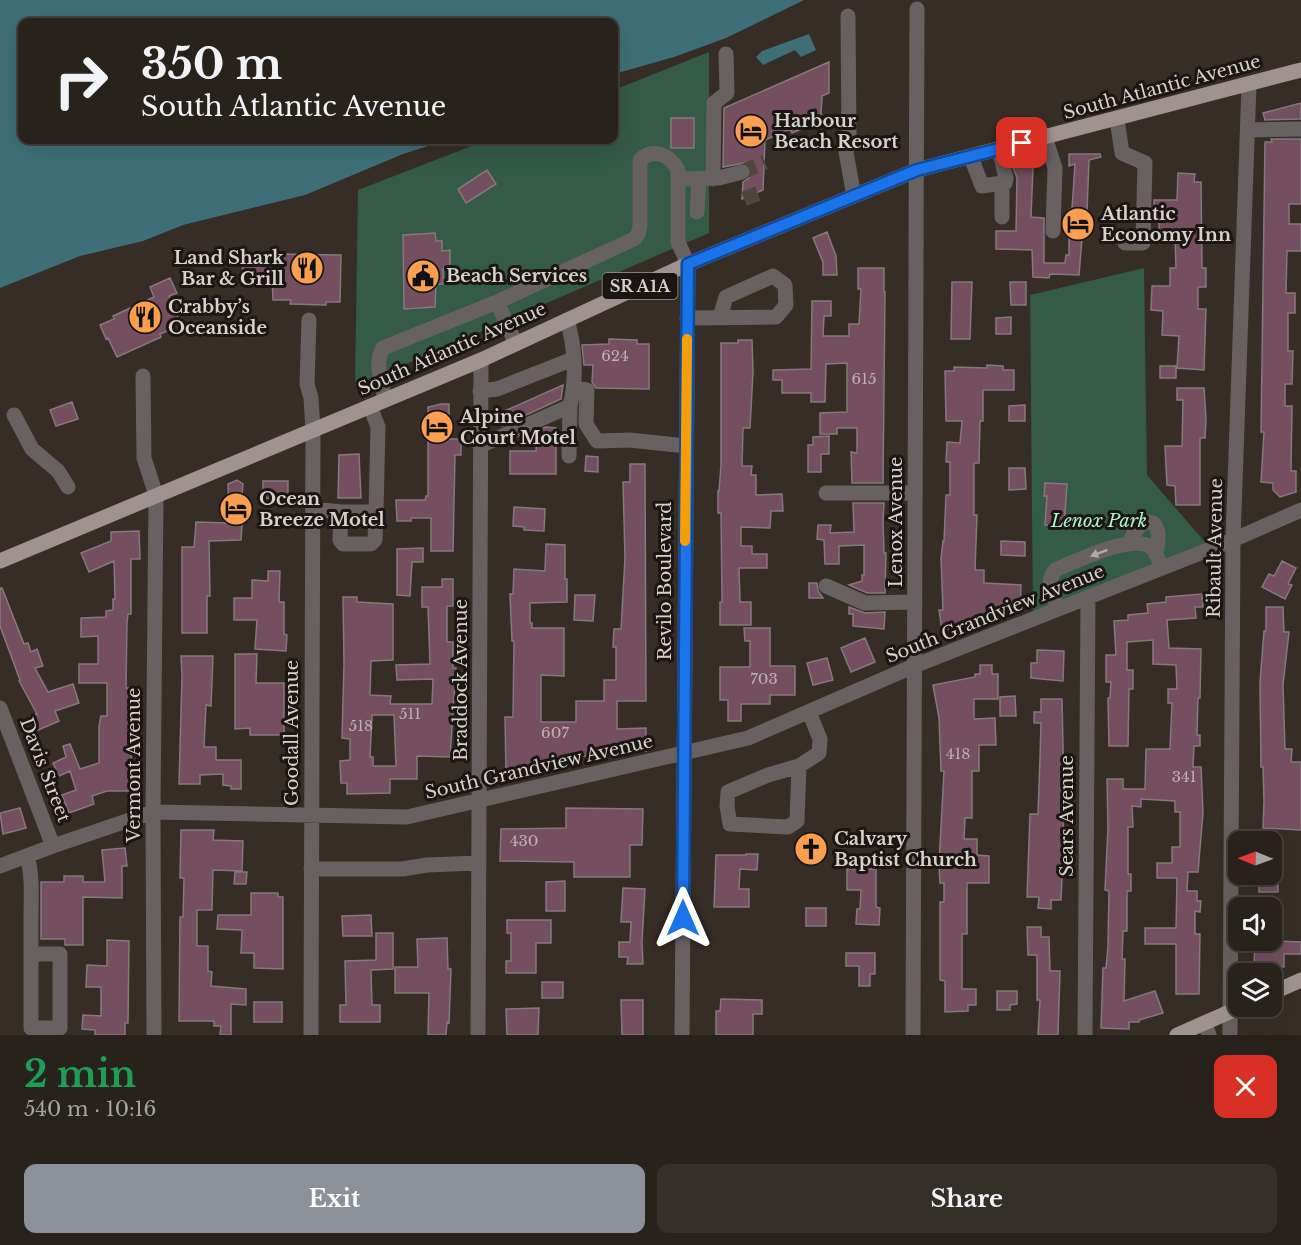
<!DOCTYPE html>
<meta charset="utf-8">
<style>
body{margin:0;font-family:"Libre Baskerville",serif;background:#342f29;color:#f1f3f6;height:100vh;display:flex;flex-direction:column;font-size:22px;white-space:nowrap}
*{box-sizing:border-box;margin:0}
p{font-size:20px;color:#a5a4a3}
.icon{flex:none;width:33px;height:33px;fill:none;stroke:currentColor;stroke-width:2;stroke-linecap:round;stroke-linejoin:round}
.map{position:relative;height:1035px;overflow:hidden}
.sheet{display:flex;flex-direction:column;background:#28221c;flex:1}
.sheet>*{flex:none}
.guide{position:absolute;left:18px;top:18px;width:600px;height:126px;border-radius:12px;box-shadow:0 6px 24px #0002,0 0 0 2px #443f3b;background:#28221c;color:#f1f3f6;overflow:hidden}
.needle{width:39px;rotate:271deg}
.tools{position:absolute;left:1228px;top:831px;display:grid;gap:12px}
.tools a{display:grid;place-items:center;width:54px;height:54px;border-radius:12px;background:#28221c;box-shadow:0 6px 24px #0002,0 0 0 2px #443f3b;font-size:30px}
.pin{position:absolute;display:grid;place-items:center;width:51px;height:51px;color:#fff;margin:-26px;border-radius:12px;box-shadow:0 3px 9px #0006}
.me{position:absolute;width:66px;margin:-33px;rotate:0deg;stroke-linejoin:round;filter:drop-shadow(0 0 4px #0008)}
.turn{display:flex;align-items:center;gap:21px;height:126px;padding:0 24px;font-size:27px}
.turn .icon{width:78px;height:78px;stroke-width:2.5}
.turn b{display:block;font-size:42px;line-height:51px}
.round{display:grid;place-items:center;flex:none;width:63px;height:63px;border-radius:12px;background:#342f29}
.head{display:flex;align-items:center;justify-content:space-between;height:102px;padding:0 24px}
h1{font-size:36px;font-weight:800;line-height:45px;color:#1e9e55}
.cta{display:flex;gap:12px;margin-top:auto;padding:12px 24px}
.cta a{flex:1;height:69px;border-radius:12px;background:#8c9099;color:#fff;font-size:24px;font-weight:800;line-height:69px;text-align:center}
.cta a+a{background:#342f29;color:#f1f3f6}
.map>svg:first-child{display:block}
</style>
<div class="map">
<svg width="1301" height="1035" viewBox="0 0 1301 1035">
<rect width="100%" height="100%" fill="#362d26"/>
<!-- green -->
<path fill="#345a48" d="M709 52V233L355 386 358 190 487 140H614V90Z
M1144 268 1147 475 1211 549 1033 619 1030 295Z"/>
<!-- water -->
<path fill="#3e6f78" d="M0 0H804L726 38 674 57 614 74V22H22V140H447L403 154 305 195 183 225 143 241 80 256 0 288Z
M809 34 816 50 801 57 795 50 763 65 756 57 762 51Z"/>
<!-- building -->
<path fill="#744f60" stroke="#86787e" stroke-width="1.5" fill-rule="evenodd" d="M829 62V93L822 96 821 115 802 124 804 128 792 133 790 129 765 140 763 190 742 199 743 182 749 178 752 170 749 166 744 163 723 167 724 108Z
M1301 103V119L1265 120 1263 113Z
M671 118H694V148H671Z
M1271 139H1301V204H1289V224H1301V251H1287L1286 293H1295V313H1288V351H1293L1292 384H1285V406H1292L1291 471H1296V492L1280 497 1273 490V483L1261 482 1264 432H1261L1265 142H1272Z
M1069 154H1100L1101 157 1089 160 1086 238H1082L1079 275 1050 274 1049 278 1033 277 1032 250 996 249V231H1016L1017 178 1013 167H1033L1031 217 1044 218V263H1065L1066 255H1069V210L1072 208 1075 164 1069 166Z
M487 170 496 184 466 203 458 189Z
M1178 173 1195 174 1194 182H1201L1202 268H1206V287H1198V309H1206L1204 370 1177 368 1179 336 1162 335 1163 311 1151 310 1152 286H1170V268H1176L1175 239H1159V212H1154V200H1177Z
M827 232 836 256 837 275H823V262L813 238Z
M435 233 436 241H442V251L450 250V268L443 269V284H436L435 307 404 309 403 235Z
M273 254 341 255 340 302H326V305L290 304 291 300H273L272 278 242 277 243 261 273 263Z
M858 268H884V292H885L883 483H852L851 452 857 453V428H837V434H820V413L847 412V363L826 364 825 402H811V393H782V380H773V370L811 369 812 301H831V316H824L823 336H849V324H859L861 289H858Z
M170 278 177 293 169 296 178 318 169 322 172 329 160 334 161 337 117 357 108 338 106 339 100 325 114 319 113 316 154 297 150 287Z
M952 282H972L970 339H951Z
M1010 282H1026V305H1011Z
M1011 317V334H996V318Z
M609 339 637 340V344H649V389L596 388 592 382 593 365H584L582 345 609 344Z
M738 340H752L753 372 750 428H743L742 466H752L751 475H756V495L782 494 783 511H771L770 528 741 527V546H752V554H767V568H739L740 602H751V625H720V602H722L721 513H718V491H719L721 465V343H738Z
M987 365 1003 366V370H1014V390H983V421H980L979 463H974V515H977L975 570H984V583L1021 585 1020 609 996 608 997 615 969 620 970 625 942 630 939 610H943L941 559 943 541H944L946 495H950V462H946L947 442 960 443 962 421H946L945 371H954V367L987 368Z
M1160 366H1176V378H1160Z
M563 385 561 399 502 426 498 414Z
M1177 388H1204L1206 419 1205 438H1200V505H1176L1175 486 1167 485 1165 446H1182L1183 400H1177Z
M72 402 78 419 56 426 50 410Z
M441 404H449V415H445V439H461V455H455L453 551H431V518H411V521H397L396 500H425L426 496H428V407Z
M1025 405V421H1009V406Z
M546 427 556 428V474H510V451H536L537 431Z
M829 436V454H821V472H808V445H813V437Z
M359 454 361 498H338L339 455Z
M586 456 598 457V472L585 471Z
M630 464H645L646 701H617V729L646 728V751L617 752V755L599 756H561V763H530V773H506L505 717H513L514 641H512L510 594H513L514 569 545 571 546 544 565 545V579H567V602L530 603V623H532V628H564V676L541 675V722H576V701H604V680H616V647H613L614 629H621L625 558 623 482H630Z
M1009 468H1025L1026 489 1009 490Z
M237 480 243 484 242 495 244 496 241 540 209 541 210 596H207V633H182V547H194L196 522 229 523 228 484Z
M263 481H288V500L263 498Z
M1045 483 1067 484 1064 526 1045 525 1047 496H1044Z
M853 503H884L883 520 884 553H886L885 593H867L849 585 862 581V575H864V545L839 546V564H825L824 540 817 539 818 525H831L830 533 854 532Z
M514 507 545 509 544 531 524 530V527L513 526Z
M139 531 140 559H131V614H128L127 623 126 688H132L131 769H134V791H107L92 796 94 804 69 813 62 795 76 790 70 771 59 776 53 763 66 757 63 746 70 744 80 769 99 763V726L101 716H107V683H79V664H98V636L81 637V618L106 617V611L113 610V599H115L114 561 89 572 81 553 111 541V532Z
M1001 541 1025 542V556L1001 555Z
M423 548V562H412L410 596 397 595V549Z
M1282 561 1296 568 1288 584 1292 585 1285 599 1262 587 1269 574 1274 576Z
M268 571H280L279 602H284V634L287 635 286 651 255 649 257 620H234V598H252V580L268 581Z
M442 579H453V606H447V642H453V668H456L450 757 417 756V779H390V793L347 794V783H341L340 761 350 760V739L342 738 344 663 343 597H357V602L393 604V660L371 661 370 695 391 696 390 704H432L433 679 397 680 396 665 430 664 428 607H422V587H442ZM372 715H394L396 766H373V757H370Z
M809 583H817L818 591 823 598H809Z
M0 588H2L24 644 28 643 31 652 37 649 43 666 35 668 48 692 73 684 79 703 55 711 59 721 36 731 30 716 37 714 19 681 20 680 0 626Z
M1202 594 1203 607H1195L1196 618 1167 620 1169 648 1201 649 1200 698H1198L1197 735H1200V746H1194L1193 767H1201L1203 812 1198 872H1188L1187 891H1197V901H1201L1200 912 1195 911V934H1200L1199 994H1176V944H1145V928H1176L1177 878H1157V863H1172V847H1180V812H1175V801L1141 799V807L1132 806 1133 827H1128V874H1131V891H1127V931H1123L1122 959H1125L1124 1001 1155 991 1163 1013 1139 1020V1022H1129V1029L1101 1028 1103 968H1106L1108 946 1109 891 1105 890 1108 827 1107 779H1123V789H1145L1146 749H1170L1172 703H1168V689H1177L1176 665 1153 664V640L1127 642V670H1133V689H1129L1128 746H1109L1108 698H1110L1111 682H1106V655H1116L1114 621 1128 620V615L1148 613 1147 604 1166 602V597Z
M575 595H595L593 621 574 620Z
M849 607 865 613 885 612 884 629 853 626V614H849Z
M1266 607H1283L1284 632H1289L1283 685 1285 749H1292L1291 762H1301V830L1263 828 1264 802 1263 767H1261L1260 682 1264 631H1266Z
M744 628H770V666H795V695H770V704H741V721H728V700H720V667H750V641H745Z
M865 638 875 662 851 672 841 648Z
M1037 650 1064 651 1063 681 1031 678V663H1037Z
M235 654H257L256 683H284V735H250V728L235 729Z
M181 656H213L211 706 206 705 204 747H216V760H241V789H231V786L223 785V774L200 775V784H179L182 676Z
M827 658 833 680 813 685 807 663Z
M980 665H992V674H998V699H974V719L995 718 996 745H979V771H972V818H965L964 839H977V855L989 856V883H967V934H962V989H976V1005H968V1011L945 1012V981L940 980V902H944V883H940L939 864 944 771H941L939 718 933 685 975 677V674H980Z
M1015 696 1016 716H1000V697Z
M1041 699H1062L1064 793 1063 843H1066V855H1063L1061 900H1051V909L1038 908 1039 897H1027L1030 814H1038L1040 758 1041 723H1034V712H1041Z
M20 808 26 828 3 834 0 813Z
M566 808 643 809 642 845H630V877H574V862L500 861 501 829 566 828Z
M181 830H214L213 840 243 841 242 871 213 870 212 910H197V946H208V971L212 972 211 986 246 989V1005L231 1004V1035H220L221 1026H214V1021H179L180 917H183L184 878H180Z
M125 848 127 866H122V898L83 897V945H65V939H41V882H64V876H83V882H105L102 850Z
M746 854H758L757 870 740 869 739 889H749V907H714L716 855H746Z
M1272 863H1283V873H1272Z
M847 869H876V907L880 908 879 925 856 924 857 909H860L861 890H847Z
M235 872H247L246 884H234Z
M1259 874H1278V892H1259Z
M565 881V911H546V882Z
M623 888 645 889 642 942 643 964H627L628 957H619V942H630L631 922H621Z
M251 893H278V897H283V969L254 968V953H241L242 930 217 929 218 915H251Z
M806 908H826V926H806Z
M371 915 372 936H343L342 916Z
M507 920H551V943H536V973H506V961H511V933H507Z
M1027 927H1041V937H1049L1050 971H1060L1058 1035H1038L1040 1000H1037V955H1028Z
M376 933H393V969L371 970 372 1005H380V1022H340V1005H346L345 961 376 960Z
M447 938 448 969H451L449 1023 447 1022 446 1035H428L429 993H395V967H418L417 939Z
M107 940 129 941 128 1023H125V1035H95V1030L82 1029 83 1015 101 1016V987H86L87 965 107 966Z
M1255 940 1301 942V954H1284V967L1254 965Z
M846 953H875V974H870V986H859V966H846Z
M542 982H563V998H542Z
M997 991H1017V1004L1010 1005V1010H997Z
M721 999 762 1000V1014H753V1035H716V1011H720Z
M621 1000H643V1035H622Z
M254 1002H282V1022H254Z
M539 1008 538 1035H507L506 1009Z"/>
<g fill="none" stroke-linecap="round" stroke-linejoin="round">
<!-- minor-tunnel -->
<path stroke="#4e463f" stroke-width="15" stroke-dasharray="15 8" stroke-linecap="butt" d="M742 172 765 162
M744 199 764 191"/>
<!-- minor -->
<path stroke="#686161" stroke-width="15" d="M848 16 849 139 846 152 854 196
M1117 119 1122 153 1145 163 1143 243H1125
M1248 130 1301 129
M1045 137 1055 168 1053 231
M971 157 982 186 1002 183H1005L1006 178 999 149
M678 179 719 178 742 172
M713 179 714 103 727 93 726 54
M697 212 699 179
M1002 217V183
M687 318 776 317 786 305 785 285 773 276 726 297 720 317
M309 320 307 384 311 398 313 430 311 1035
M516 344 497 302 634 239 638 234 640 226V160C654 147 670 155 678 170V242L688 264 682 1035
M143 376 144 458 156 495 153 812 154 1035
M574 387 587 390 586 424 597 441 630 440 686 446
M480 391 497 389 573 359
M385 400C382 383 374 364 383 348L497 302
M14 415 32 449 58 471 68 487
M480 446 570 406C577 379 575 346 567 320
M569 456 570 406
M826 493H915
M313 509 341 512H376L378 427 370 406
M341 512 340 540 343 544H371L375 540 376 512
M1130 542C1140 513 1166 515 1156 552
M826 586 865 603 915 602
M1058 609C1054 596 1045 582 1055 570 1075 562 1134 532 1152 548 1157 553 1159 562 1162 568
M0 708 53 846
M799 766 768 775 728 792 727 806 730 824 788 827 797 821 799 766 819 753 820 739 809 712
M27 856C33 876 31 899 31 920 31 956 31 992 31 1028H60V954H31
M0 866 53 846 153 812 407 817 748 738 914 666 1233 540 1301 510
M311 869H402L427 865 479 863
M1205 1023 1209 1035
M478 1035 481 360
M913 1035 917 9
M1085 1035 1088 598
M1230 1035 1233 540 1249 84"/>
<!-- major -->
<path stroke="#a09291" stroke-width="15" d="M0 561 481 360 688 264 917 170 1301 70
M1272 993 1301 980
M1177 1035 1243 1006"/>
</g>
<!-- one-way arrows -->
<defs><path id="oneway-solid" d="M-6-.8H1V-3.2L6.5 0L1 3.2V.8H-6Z" transform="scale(1.5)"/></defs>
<use fill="#b0aaa7" href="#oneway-solid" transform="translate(1099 553) rotate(159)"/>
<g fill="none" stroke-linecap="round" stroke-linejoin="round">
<!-- route casing -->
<g stroke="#114b97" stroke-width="15">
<path id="route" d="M683 918 688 264 917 170 1022 143"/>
</g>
<!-- route -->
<use href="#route" stroke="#1a73e8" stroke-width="10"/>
<!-- slow -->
<path stroke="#f59e0b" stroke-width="10" d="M685 541 687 339"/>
</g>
<!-- icons -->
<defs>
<g id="hotel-disc" transform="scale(1.725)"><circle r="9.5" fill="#fa9f4f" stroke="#1b1613"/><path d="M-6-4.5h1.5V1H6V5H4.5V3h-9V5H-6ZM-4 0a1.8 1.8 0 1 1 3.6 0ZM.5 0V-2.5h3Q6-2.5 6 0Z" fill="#111"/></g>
<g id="restaurant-disc" transform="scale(1.725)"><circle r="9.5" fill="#fa9f4f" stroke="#1b1613"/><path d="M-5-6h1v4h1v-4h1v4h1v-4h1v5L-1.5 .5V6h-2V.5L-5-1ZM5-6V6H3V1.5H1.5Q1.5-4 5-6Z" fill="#111"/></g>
<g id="civic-disc" transform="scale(1.725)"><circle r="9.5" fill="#fa9f4f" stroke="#1b1613"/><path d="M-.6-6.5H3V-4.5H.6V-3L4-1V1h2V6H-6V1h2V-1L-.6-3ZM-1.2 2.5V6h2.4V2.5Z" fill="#111"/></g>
<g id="church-disc" transform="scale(1.725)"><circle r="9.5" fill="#fa9f4f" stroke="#1b1613"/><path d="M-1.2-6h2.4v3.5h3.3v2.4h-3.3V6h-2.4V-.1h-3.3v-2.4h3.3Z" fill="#111"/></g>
</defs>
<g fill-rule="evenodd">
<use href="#hotel-disc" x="751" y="131"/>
<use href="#hotel-disc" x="1078" y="224"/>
<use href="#restaurant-disc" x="307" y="268"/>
<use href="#civic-disc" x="423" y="276"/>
<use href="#restaurant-disc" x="145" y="317"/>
<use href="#hotel-disc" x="437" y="427"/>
<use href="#hotel-disc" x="236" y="509"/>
<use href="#church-disc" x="811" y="849"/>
</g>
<g text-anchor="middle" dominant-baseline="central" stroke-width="6" stroke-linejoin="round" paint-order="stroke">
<!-- number labels -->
<g font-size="15" fill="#beb0b1">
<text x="615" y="355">624</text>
<text x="864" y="378">615</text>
<text x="764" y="678">703</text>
<text x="410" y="713">511</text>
<text x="361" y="725">518</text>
<text x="555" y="732">607</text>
<text x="958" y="753">418</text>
<text x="1184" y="776">341</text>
<text x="524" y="840">430</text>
</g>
<!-- shield labels -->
<rect fill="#1b1613" stroke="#9f9994" stroke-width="1.5" x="602.5" y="273" width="75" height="26" rx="4.5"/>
<g font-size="16" font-weight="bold" fill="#d7d1cc">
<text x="640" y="286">SR A1A</text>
</g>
<!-- street labels -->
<g font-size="18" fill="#d7d1cc" stroke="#1b1613">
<text transform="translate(1162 87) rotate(-15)">South Atlantic Avenue</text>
<text transform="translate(452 349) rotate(-24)">South Atlantic Avenue</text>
<text transform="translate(896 522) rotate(-90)">Lenox Avenue</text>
<text transform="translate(1215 548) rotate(-89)">Ribault Avenue</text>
<text transform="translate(665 581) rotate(-90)">Revilo Boulevard</text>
<text transform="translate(995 614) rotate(-22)">South Grandview Avenue</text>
<text transform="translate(461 680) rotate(-90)">Braddock Avenue</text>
<text transform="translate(292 733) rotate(-90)">Goodall Avenue</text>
<text transform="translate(134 765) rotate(-90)">Vermont Avenue</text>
<text transform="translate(539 767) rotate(-13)">South Grandview Avenue</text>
<text transform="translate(45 770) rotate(69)">Davis Street</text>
<text transform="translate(1067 816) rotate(-90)">Sears Avenue</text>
</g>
<!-- poi labels -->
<g font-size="18" font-weight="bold" fill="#d7d1cc" stroke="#1b1613" text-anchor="start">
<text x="774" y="121">Harbour<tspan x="774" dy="21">Beach Resort</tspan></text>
<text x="1101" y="214">Atlantic<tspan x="1101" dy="21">Economy Inn</tspan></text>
<text x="284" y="258" text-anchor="end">Land Shark<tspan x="284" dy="21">Bar &amp; Grill</tspan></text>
<text x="446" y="276">Beach Services</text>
<text x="168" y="307">Crabby’s<tspan x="168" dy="21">Oceanside</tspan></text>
<text x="460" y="417">Alpine<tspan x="460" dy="21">Court Motel</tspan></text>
<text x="259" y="499">Ocean<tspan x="259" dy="21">Breeze Motel</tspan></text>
<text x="834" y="839">Calvary<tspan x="834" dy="21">Baptist Church</tspan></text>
</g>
<!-- park labels -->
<g font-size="18" font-style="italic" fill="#adf3d1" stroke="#1b1613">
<text x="1099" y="521">Lenox Park</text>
</g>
</g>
</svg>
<div class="tools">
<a><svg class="needle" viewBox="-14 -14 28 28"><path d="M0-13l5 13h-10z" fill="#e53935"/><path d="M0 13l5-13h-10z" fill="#a5a4a3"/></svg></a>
<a><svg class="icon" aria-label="sound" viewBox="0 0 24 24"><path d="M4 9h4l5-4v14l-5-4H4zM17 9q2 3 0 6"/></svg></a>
<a><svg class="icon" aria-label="layers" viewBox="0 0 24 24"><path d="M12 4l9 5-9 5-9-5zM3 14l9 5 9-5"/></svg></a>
</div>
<div class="pin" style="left:1022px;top:143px;background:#d93025"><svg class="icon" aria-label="arrive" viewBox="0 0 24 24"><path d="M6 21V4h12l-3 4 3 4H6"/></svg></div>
<svg class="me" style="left:683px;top:918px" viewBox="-20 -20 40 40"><path d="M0-17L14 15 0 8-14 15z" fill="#1a73e8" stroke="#fff" stroke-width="4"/></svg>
<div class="guide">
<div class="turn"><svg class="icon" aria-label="right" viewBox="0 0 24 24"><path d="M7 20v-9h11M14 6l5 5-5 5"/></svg><div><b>350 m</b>South Atlantic Avenue</div></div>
</div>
</div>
<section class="sheet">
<div class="head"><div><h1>2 min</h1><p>540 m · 10:16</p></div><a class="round" style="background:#d93025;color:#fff"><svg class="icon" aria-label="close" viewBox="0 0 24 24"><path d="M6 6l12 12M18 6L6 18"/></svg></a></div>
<div class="cta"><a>Exit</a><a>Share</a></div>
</section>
